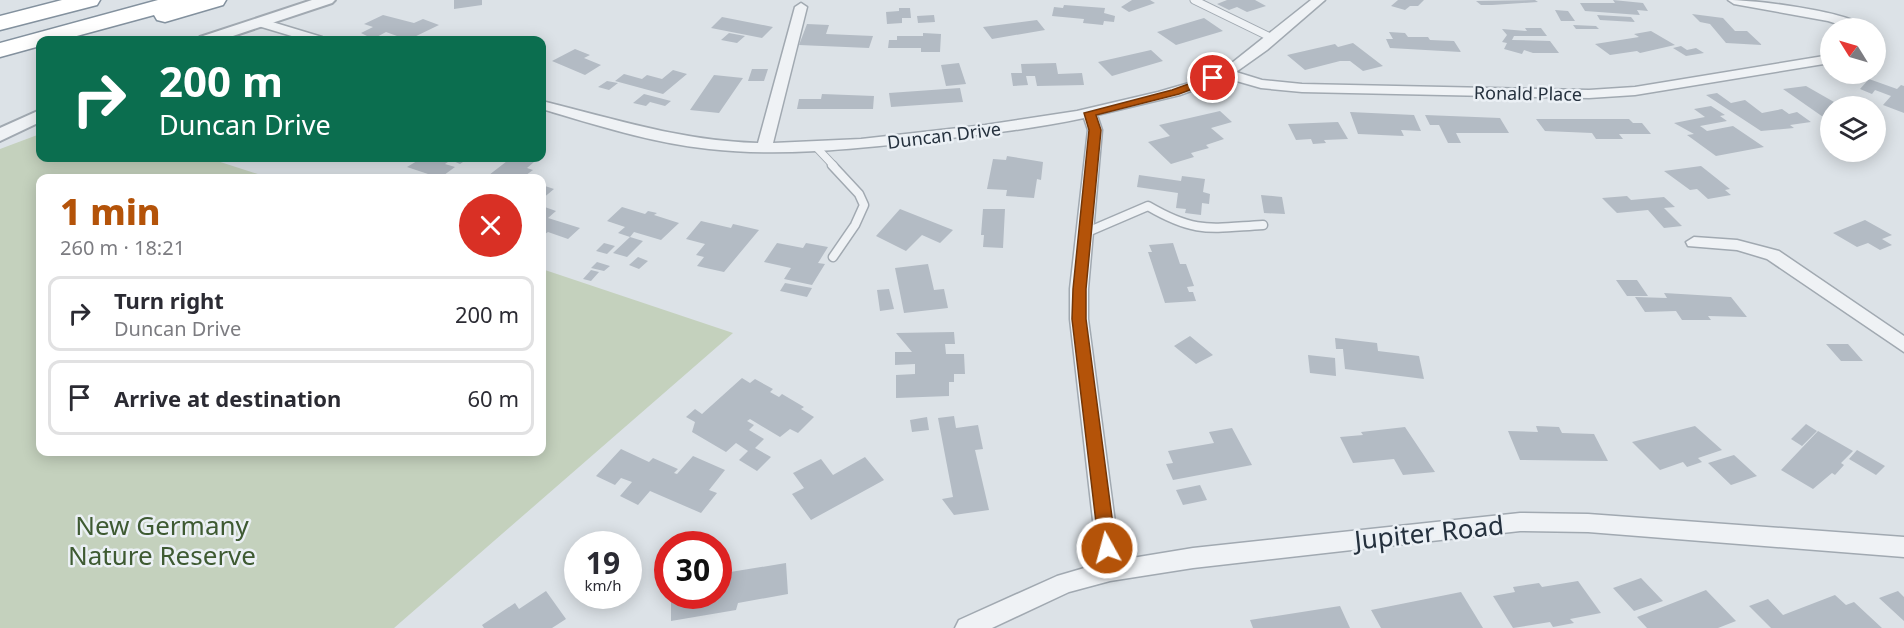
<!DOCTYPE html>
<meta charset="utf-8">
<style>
body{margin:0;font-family:"Noto Sans",sans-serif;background:#f2f2f3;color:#2b2b33;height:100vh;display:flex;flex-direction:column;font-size:22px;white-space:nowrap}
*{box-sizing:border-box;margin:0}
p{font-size:20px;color:#7c7c81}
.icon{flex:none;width:33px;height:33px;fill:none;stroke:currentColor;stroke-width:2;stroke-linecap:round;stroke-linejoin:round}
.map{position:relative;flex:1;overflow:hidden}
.sheet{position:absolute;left:36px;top:174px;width:510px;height:282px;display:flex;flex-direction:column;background:#fff;border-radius:12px;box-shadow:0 3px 15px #0003}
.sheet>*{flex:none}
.hud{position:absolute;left:36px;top:36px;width:510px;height:126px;border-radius:12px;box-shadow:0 3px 15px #0003;background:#0b6e4f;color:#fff;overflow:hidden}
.needle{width:39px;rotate:307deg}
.buttons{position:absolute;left:1820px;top:18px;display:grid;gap:12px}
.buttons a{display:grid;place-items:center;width:66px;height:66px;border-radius:50%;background:#fff;box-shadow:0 3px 15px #0003;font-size:30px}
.speed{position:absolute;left:564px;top:531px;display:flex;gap:12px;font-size:30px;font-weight:700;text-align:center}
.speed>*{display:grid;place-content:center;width:78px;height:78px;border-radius:50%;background:#fff;box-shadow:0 3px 15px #0003;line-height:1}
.speed small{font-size:15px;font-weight:400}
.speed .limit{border:9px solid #d22;background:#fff;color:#111}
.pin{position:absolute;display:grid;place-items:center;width:51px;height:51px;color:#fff;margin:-26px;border:3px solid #fff;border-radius:50%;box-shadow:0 2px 6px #0007}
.me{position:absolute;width:66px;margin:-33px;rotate:353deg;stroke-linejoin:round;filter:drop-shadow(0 0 4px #0008)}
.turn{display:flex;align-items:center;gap:21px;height:126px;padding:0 24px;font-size:27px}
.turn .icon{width:78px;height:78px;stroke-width:2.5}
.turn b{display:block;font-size:42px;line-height:51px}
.round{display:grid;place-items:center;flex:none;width:63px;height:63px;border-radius:32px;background:#f2f2f3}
.summary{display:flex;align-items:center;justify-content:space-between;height:102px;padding:0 24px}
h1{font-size:36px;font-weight:800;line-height:45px;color:#b45309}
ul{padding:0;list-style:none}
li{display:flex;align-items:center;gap:18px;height:75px;margin:0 12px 9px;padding:0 12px;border:3px solid #e1e1e2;border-radius:12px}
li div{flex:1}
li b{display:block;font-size:22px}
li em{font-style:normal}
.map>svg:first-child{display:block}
</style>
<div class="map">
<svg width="1904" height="628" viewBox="0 0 1904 628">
<rect width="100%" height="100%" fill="#dce2e7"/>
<!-- green -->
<path fill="#c4d1bd" d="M40 134V158H208L270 178H40V452H542V269L733 333 394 628H0V149Z"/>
<!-- building -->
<path fill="#b3bbc4" d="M454 0H482V5L454 9Z
M1132 0H1150L1155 3 1129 12 1121 7Z
M1227 0H1255L1266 6 1247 12 1237 7 1229 10 1217 4Z
M1398 0H1424L1418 6H1410L1405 10 1391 6Z
M1535 0 1538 2 1492 5H1481L1476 1Z
M1613 0 1643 3 1648 11 1637 10 1640 15 1585 11 1580 3H1615Z
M1064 5 1105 8 1104 13 1115 16 1114 22 1104 21 1103 25 1083 23 1084 19 1052 16 1054 7 1063 8Z
M899 8H910L911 18H902V23L887 24 886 12 899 11Z
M1555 10 1568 11 1575 21H1561Z
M1692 14 1723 18 1735 31H1747L1762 45 1726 43 1710 24 1700 22Z
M383 15 414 23 423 19 439 25 408 40 386 32 373 39 361 33 373 27 364 24Z
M934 15 935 22 918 23 917 16Z
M1597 15 1631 17 1635 22 1600 20Z
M722 17 773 27 762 38 711 28Z
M1204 18 1223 31 1176 45 1157 32Z
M1037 20 1045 30 992 39 983 27Z
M807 24 829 25 826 34 873 36 869 48 799 45Z
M1573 25 1596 26 1599 29H1576Z
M1525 28H1541L1547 36H1514L1512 40 1550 41 1559 53H1533L1524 50 1522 54 1504 49 1507 43 1502 42 1507 35 1502 29 1527 31Z
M1651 31 1675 45 1640 53 1637 51 1610 55 1595 44 1639 37 1634 34Z
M1389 32 1405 33 1408 37H1428L1430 40 1454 41 1461 52 1390 48 1386 39H1393Z
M729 33 745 36 737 43 721 40Z
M923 33 941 34 940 52H921V48H888L889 40H897V36H923Z
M1353 43 1383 66 1363 71 1350 61H1340L1305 70 1287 55 1335 44 1338 47Z
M1681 46 1687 50 1696 48 1704 53 1686 56 1673 48Z
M575 49 590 55 584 58 601 65 585 75 552 61Z
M1151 50 1163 61 1112 76 1098 62Z
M959 63 966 84 946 86 941 65Z
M1056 63 1058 74 1082 73 1084 85 1037 86 1035 76H1026L1028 85 1013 86 1011 73H1022L1021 64Z
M752 69H768L764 81H748Z
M673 70 687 74 663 94 615 81 624 74 642 79 647 75 662 79Z
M714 75 743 78 719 113 690 110Z
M1869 79 1897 89 1901 85 1904 86V113L1883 105 1891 96 1875 90 1872 94 1860 89Z
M607 81 618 83 609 90 598 87Z
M1806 86 1834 102 1856 99 1868 106H1830V118L1826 119 1783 89Z
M960 88 963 102 891 107 889 93Z
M1717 93 1731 103 1745 100 1762 113 1782 109 1789 114 1797 112 1811 122 1790 125 1794 128 1761 131 1706 95Z
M644 94 671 101 665 106 650 102 646 106 633 103Z
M822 94 874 96 873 109H797L799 99H821Z
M1711 106 1725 115 1720 116 1727 121 1700 126 1703 128 1707 131 1733 126 1764 147 1716 156 1687 135 1694 134 1674 123 1705 117 1694 109Z
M1220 111 1232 122 1211 128 1224 139 1206 145 1209 148 1191 153 1194 157 1171 164 1148 142 1170 136 1159 125Z
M1350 112 1414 115 1421 131 1401 130 1404 136 1358 134Z
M1425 115 1500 118 1509 133H1456L1461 143H1448L1439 125H1430Z
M1536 119H1629L1633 123H1642L1651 134H1619L1623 139H1596L1592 133 1545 131Z
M1338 122 1348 139 1324 140 1326 143 1313 144 1311 139 1296 140 1288 124Z
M1007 156 1043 162 1041 180 1037 179 1034 198 1006 196 1007 190 987 189 993 159 1006 160Z
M422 158H469L460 164 451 160 445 164 455 167 440 178 407 167Z
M511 158 534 162 527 168 533 170 522 178H501L489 175Z
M1701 166 1730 189 1725 190 1731 195 1708 199 1697 189 1690 190 1664 171Z
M1139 175 1181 181 1182 176 1205 179 1203 192 1210 194 1209 204 1202 203 1201 215 1185 213 1186 209 1176 208 1178 193 1137 187Z
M542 185 554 189 542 199Z
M1261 195 1282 197 1285 214 1264 213Z
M1627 196 1631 200 1664 197 1675 207 1664 208 1682 226 1664 228 1648 210 1617 213 1602 198Z
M542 206 556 211 548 218 580 228 568 239 548 232 542 236Z
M622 207 645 214 648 211 657 213 654 215 679 223 661 240 634 232 630 237 618 233 625 227 607 221Z
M900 209 953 230 940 243 922 235 906 251 876 236Z
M983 209H1005L1003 248 983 247 984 235H981Z
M1865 220 1892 235 1882 239 1892 245 1880 250 1868 243 1857 247 1833 233Z
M701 221 731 228 733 224 759 230 724 272 697 266 704 257 696 255 705 244 686 239Z
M630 237 643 241 627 257 613 253Z
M604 243 615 246 607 254 596 251Z
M777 243 803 248 806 243 828 247 818 263 825 264 812 285 784 279 791 268 764 262Z
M1173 243 1180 264H1186L1194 286 1187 287 1189 292H1193L1196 301 1165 303 1148 252H1152L1149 245Z
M638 257 648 261 639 269 629 265Z
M597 262 610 266 604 271 591 268Z
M928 264 934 290 944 289 948 308 904 313 895 268Z
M591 270 599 272 591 281 583 279Z
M1616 280H1637L1648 296H1627Z
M785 283 812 288 807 297 780 291Z
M889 289 894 309 880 311 877 290Z
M1664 293 1731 297 1747 317 1708 316 1711 320H1682L1676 311 1645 312 1635 297 1667 298Z
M954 332 955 344H945L946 354H964L965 374H954V382H949V396L896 398V375L915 374V364L895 365V352H912L896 333Z
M1190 336 1213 355 1196 364 1174 346Z
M1335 338 1377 343 1378 351 1419 356 1424 379 1345 369 1343 349H1336Z
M1826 344H1848L1863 361H1841Z
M1308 355 1335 358 1336 376 1310 373Z
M742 378 750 383 755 379 773 389 770 392 779 397 782 394 804 407 801 409 814 417 798 433 790 429 780 437 750 419 747 421 754 425 749 430 764 439 755 448 771 457 757 471 739 460 748 451 736 443 726 452 692 432 695 422 686 417 695 409 702 414Z
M954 416 956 428 978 425 983 449 975 450 989 510 954 515 942 499 953 497 938 418Z
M927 417 929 430 912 432 910 420Z
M1806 424 1817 431 1802 446 1791 439Z
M1536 426 1559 427 1562 433 1594 434 1608 461 1520 460 1508 431 1538 432Z
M1695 426 1722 450 1698 458 1702 462 1687 467 1683 462 1660 470 1632 442Z
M1405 427 1435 472 1403 475 1394 459 1353 463 1340 437 1363 435 1361 432Z
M1232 428 1252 465 1173 480 1166 464 1173 463 1168 451 1214 443 1209 432Z
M1818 431 1853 451 1841 463 1844 465 1835 475 1832 473 1813 489 1781 470Z
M621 449 649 462 653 458 678 469 674 473 677 474 693 456 725 470 709 490 717 493 701 513 650 491 638 505 620 496 632 482 621 478 615 485 596 476Z
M1857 450 1885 466 1876 475 1849 459Z
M1734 455 1757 476 1731 485 1708 463Z
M865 457 884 480 811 520 792 494 804 488 793 473 821 459 833 475Z
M1200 485 1207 500 1183 505 1176 490Z
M786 563 788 594 738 603 736 610 671 621V596H718V574Z
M1641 578 1663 601 1634 611 1613 588Z
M1578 581 1601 613 1570 619 1574 623 1553 627 1550 622 1513 628 1493 596 1515 592 1513 587 1539 583 1542 587Z
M1706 590 1736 621 1718 628H1647L1637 617Z
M546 591 566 619 552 628H484L482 625 515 603 519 609Z
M1898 591 1904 597V621L1879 598Z
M1461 592 1483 628H1381L1371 610Z
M1835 595 1846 605 1854 602 1882 628H1771L1749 606 1768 599 1783 615Z
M1340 606 1350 628H1253L1250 620Z"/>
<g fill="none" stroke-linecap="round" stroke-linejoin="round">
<!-- service-far1 casing -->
<g stroke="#a1a9b1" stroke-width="9">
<path id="service-far1" d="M1194 0 1272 38
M817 148 834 166"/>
</g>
<!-- service casing -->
<g stroke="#a1a9b1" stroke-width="11">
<path id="service" d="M832 165 859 194 864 205 855 225 833 257
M1085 233 1148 206C1196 234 1210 228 1263 225"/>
</g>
<!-- minor casing -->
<g stroke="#a1a9b1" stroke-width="3">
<path id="minor" d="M1311 0H1325L1267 50 1236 72 1262 80 1302 84 1589 90 1635 87 1830 55V63L1635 95 1589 98 1302 92 1261 88 1226 78 1180 95 1097 115 1102 130 1088 289V319L1120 560 1193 548 1520 513 1588 514 1904 537V557L1588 532 1520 531 1193 568 1110 581 1069 592 992 628H955L959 620 1057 576 1098 564 1070 319V289L1088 130 1084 118C1032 129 979 135 926 141 854 149 781 157 709 149 652 143 596 125 542 109V101C615 119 682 141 758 143L795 7 801 3 807 7 773 143 861 139 985 125 1077 111 1158 92 1196 81 1233 62Z
M1728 0C1754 0 1850 11 1867 28H1850L1828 21 1734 4Z
M259 18 322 37 324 40H305L255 25 253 22Z
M1694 237 1737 240 1779 251 1904 336V352L1767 259 1737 250 1688 246 1686 242Z"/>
</g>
<!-- tertiary casing -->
<g stroke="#a1a9b1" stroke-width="4">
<path id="tertiary" d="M312 0H335L332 3 221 40H198L200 37Z
M40 110V122L0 141V128Z"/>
</g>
<!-- motorway casing -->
<g stroke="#83919e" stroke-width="3">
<path id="motorway" d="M62 0H100L97 5 0 30V16Z
M158 0H226L223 5 165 22 157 20 154 15 62 40H40V46L0 57V43Z"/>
</g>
<!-- service-far1 -->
<use href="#service-far1" stroke="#eff2f5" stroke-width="7"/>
<!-- service -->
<use href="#service" stroke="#eff2f5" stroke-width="8"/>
<!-- minor -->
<use href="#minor" fill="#eff2f5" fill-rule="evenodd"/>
<!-- tertiary -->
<use href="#tertiary" fill="#eff2f5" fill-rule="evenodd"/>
<!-- motorway -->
<use href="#motorway" fill="#fff" fill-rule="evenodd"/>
</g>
<!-- route -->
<path fill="#b45309" stroke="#753606" stroke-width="1.5" d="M1213 75 1218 78 1217 80 1179 94 1096 115 1101 130 1086 289V319L1116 548 1113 553 1107 555 1101 553 1099 548 1072 319 1073 289 1089 130 1084 113 1172 90Z"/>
<g text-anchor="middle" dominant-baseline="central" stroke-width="5" stroke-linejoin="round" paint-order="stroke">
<!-- far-street labels -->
<g font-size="18" fill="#25313e" stroke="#ebf0f5">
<text transform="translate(1528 93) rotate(1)">Ronald Place</text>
<text transform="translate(944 135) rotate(-7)">Duncan Drive</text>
</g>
<!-- near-park labels -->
<g font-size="26" fill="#3e5a32" stroke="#ebf0f5">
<text x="162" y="525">New Germany<tspan x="162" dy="30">Nature Reserve</tspan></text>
</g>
<!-- near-street labels -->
<g font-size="26" fill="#25313e" stroke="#ebf0f5">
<text transform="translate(1429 532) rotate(-6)">Jupiter Road</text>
</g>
</g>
</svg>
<div class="buttons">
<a><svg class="needle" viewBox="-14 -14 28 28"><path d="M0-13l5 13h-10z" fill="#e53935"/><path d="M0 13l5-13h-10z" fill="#7c7c81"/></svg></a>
<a><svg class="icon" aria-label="layers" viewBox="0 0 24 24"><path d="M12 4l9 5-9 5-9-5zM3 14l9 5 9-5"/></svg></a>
</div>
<div class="speed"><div>19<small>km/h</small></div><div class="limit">30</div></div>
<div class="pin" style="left:1213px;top:78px;background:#d93025"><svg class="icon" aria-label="arrive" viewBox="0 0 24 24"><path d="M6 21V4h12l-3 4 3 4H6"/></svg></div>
<svg class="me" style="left:1107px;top:548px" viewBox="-20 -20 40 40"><circle r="17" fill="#b45309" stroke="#fff" stroke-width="3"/><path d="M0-11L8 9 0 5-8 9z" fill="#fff"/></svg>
<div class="hud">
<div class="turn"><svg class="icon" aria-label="right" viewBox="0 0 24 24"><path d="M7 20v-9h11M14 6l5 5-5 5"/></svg><div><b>200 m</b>Duncan Drive</div></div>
</div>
<section class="sheet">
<div class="summary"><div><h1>1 min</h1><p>260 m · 18:21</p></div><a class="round" style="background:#d93025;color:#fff"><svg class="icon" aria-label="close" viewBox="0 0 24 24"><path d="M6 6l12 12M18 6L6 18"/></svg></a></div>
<ul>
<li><svg class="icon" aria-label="right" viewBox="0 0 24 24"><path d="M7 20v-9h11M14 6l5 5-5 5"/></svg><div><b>Turn right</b><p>Duncan Drive</p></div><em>200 m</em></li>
<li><svg class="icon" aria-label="arrive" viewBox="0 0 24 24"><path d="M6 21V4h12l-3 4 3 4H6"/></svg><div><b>Arrive at destination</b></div><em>60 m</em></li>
</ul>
</section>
</div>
